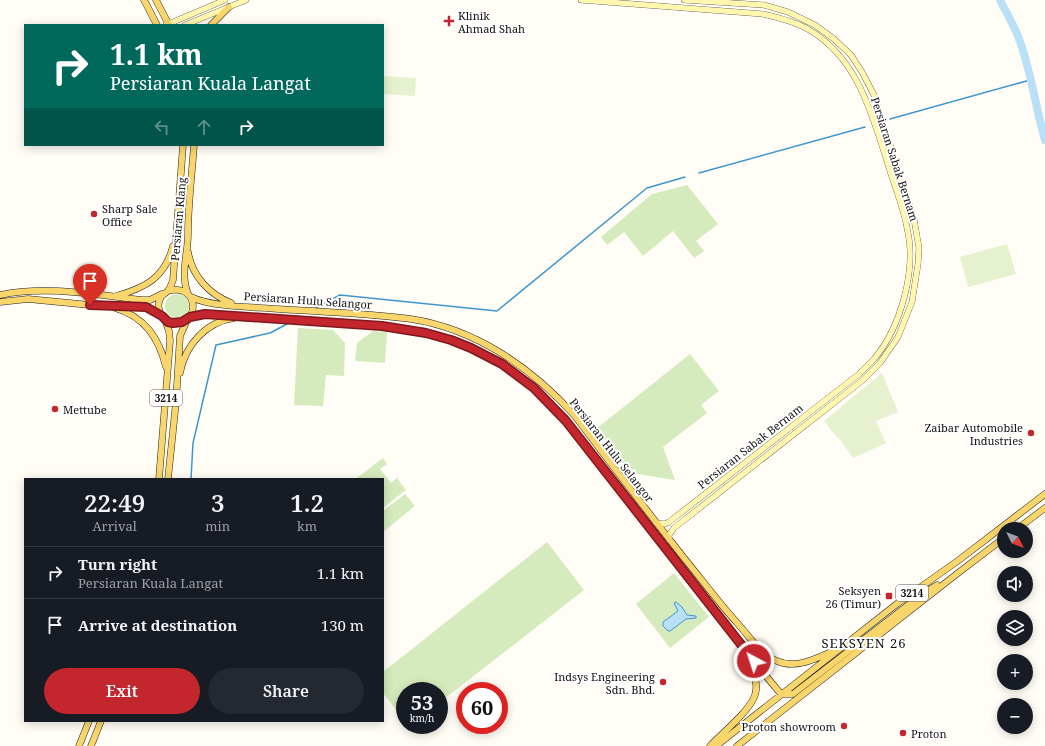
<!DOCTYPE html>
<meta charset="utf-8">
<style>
body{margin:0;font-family:"Noto Serif",serif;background:#242831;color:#f1f3f6;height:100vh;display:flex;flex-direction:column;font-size:15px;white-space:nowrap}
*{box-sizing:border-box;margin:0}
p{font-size:13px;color:#9ea1a6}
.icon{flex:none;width:22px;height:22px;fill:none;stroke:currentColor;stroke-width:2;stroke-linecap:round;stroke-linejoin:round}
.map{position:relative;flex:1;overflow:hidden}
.drawer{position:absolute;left:24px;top:478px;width:360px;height:244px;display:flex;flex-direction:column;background:#171b24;border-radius:0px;box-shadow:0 2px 10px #0003}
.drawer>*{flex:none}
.guide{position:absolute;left:24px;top:24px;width:360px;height:122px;border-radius:0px;box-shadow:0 2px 10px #0003;background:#00695c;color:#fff;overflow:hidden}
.needle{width:26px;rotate:132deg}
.fabs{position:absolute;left:997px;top:522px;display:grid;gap:8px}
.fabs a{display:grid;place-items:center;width:36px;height:36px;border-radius:50%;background:#171b24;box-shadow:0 2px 10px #0003;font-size:20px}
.speed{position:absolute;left:396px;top:682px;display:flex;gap:8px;font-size:20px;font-weight:700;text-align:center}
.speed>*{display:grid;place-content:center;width:52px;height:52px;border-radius:50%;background:#171b24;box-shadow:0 2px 10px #0003;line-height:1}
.speed small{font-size:10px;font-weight:400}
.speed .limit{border:6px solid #d22;background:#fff;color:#111}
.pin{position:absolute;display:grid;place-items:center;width:34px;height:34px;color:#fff;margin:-41px -17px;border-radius:50% 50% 50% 0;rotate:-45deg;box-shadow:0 0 4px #0007}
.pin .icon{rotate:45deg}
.me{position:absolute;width:44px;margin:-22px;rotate:320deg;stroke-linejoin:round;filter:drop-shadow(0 0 3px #0008)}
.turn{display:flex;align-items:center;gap:14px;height:84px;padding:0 20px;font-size:18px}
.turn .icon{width:52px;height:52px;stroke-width:2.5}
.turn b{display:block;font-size:28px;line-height:34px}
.lanes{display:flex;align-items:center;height:38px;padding:0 20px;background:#0003;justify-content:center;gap:20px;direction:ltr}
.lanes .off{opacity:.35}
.eta{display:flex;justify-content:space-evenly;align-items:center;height:68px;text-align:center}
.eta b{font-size:24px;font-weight:600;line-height:28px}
.cta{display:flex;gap:8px;margin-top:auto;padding:8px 20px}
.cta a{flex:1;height:46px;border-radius:24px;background:#c4262e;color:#fff;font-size:16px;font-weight:600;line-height:46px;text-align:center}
.cta a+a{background:#242831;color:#f1f3f6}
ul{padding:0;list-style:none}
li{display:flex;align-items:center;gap:12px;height:52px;padding:0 20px;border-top:1px solid #363941}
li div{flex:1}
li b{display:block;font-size:15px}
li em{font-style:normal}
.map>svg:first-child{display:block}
</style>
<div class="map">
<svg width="1045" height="746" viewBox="0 0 1045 746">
<rect width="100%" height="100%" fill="#fffdf5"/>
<!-- green -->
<path fill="#d5ebbd" d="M687 185 718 224 696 241 704 251 694 258 673 231 643 256 624 232 607 245 601 237 652 194Z
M165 306a12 12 0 1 1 24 0a12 12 0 1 1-24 0Z
M298 328 333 330 345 343 344 376 326 375 323 406 294 405Z
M373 331 387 332 385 363 355 361 357 343Z
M690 354 719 391 701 405 707 413 663 447 675 480 631 473 596 429Z
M383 458 387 464 380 469 391 483 397 478 406 490 383 508V479H358L357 478Z
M405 494 415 506 383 532V511Z
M547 542 584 590 439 703V691H405V721L383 693V672Z
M674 573 709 617 670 648 636 604Z"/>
<!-- pitch -->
<path fill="#e6f2cf" d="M383 76 416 78 415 96 383 94Z
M1007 244 1016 274 968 287 960 257Z
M882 373 898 412 876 421 886 443 853 458 838 437H837L824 421Z"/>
<!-- water -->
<path fill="#b9e0f7" stroke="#3f96cf" d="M676 602 682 607 687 615 696 616V618L686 619 670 631H668L663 626V622L678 611 674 603Z"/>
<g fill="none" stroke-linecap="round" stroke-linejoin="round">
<!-- stream -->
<path stroke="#3f96cf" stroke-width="1.5" d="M890 119 1030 80
M699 173 865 127
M314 309 340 295 497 311 647 188 685 177
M191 479 193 443 216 345 270 333 287 324"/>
<!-- river -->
<path stroke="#b9e0f7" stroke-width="8" d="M1000 0C1006 12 1013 24 1018 36 1031 69 1035 106 1045 140"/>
<!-- secondary casing -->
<g stroke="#333" stroke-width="6">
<path id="secondary" d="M581 0 763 14C779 18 796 22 811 31 858 60 871 112 887 161 893 183 903 205 907 228 917 269 901 327 874 359 869 364 864 369 859 374L669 522 665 524 656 523
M166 25 225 0
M185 25 246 0
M669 539V535L674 528 863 380 880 363 898 337 912 302 918 264 919 248 914 219 874 95 862 72 851 55 834 39 815 25 788 12 764 5 684 0"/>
</g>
<!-- primary casing -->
<g stroke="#222" stroke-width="7">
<path id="primary" d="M144 0 157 25
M156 0 169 25
M211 25 229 7
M188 252C192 276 209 294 231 303
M168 291C197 282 202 322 176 323 171 323 166 321 163 317 158 312 157 303 161 297 163 294 166 293 168 291 170 288 172 283 173 280L183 145
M188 294C180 274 188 254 188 234 188 204 192 174 194 145
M0 295C47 285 96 295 142 300H150L162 294
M116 296C145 288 165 278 173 246
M191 297C211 307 254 307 278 309 322 312 367 313 411 319 476 329 532 368 575 416 611 464 647 511 684 558 702 580 719 603 738 624 749 636 761 655 777 661 797 670 819 657 838 649
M0 302 28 299 90 305 146 307 162 316
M115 308C145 317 159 338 166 367
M190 317 205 314 382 326C425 332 465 340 502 364 554 398 588 450 625 497 676 563 727 630 781 694
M180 373C185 345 206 322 234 318
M159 479 170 341 169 331 165 320
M168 479 176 402 180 336 187 320
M1017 529 1045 508
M781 694H793L921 595 937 585
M79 746 89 721
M91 746 101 721
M710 746C722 733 750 711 755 695 759 683 753 669 748 659
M716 746 898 603 959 560 1045 494
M737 746 958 573 1004 538"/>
</g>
<!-- secondary -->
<use href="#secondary" stroke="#fff6b0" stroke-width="5.5"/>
<!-- primary -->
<use href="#primary" stroke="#f9d66b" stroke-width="6"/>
</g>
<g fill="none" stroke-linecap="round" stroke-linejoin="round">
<!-- route casing -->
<g stroke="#7f191e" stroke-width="10">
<path id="route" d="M90 305 146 307 162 316 168 322 173 323 182 322 190 317 205 314 382 326 426 333 451 340 471 348 502 364 534 388 566 421 754 661"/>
</g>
<!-- route -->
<use href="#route" stroke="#c4262e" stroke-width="7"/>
</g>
<!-- markers -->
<g fill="#c4262e" stroke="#fff" stroke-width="1.5">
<path d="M447 15h4v4h4v4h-4v4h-4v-4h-4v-4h4z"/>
<circle cx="94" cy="214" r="4"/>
<circle cx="55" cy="409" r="4"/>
<circle cx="1031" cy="433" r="4"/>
<rect x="885" y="592" width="8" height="8" rx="2"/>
<circle cx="663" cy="682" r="4"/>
<circle cx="844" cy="726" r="4"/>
<circle cx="903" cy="733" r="4"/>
</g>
<g text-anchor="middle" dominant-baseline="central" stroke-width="4" stroke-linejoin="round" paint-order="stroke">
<!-- shield labels -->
<g fill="#fff" stroke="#585858" stroke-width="1">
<rect x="150" y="390" width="32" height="16" rx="3"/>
<rect x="896" y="585" width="32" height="16" rx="3"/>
</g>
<g font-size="10" font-weight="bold" fill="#111">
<text x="166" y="398">3214</text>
<text x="912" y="593">3214</text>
</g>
<!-- poi labels -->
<g font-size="11" fill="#111" stroke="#fff" text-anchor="start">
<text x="458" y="15">Klinik<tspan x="458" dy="13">Ahmad Shah</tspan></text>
<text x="102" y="208">Sharp Sale<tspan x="102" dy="13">Office</tspan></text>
<text x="63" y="409">Mettube</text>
<text x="1023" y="427" text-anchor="end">Zaibar Automobile<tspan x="1023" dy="13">Industries</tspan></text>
<text x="881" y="590" text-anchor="end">Seksyen<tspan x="881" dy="13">26 (Timur)</tspan></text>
<text x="655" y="676" text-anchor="end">Indsys Engineering<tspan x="655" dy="13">Sdn. Bhd.</tspan></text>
<text x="836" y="726" text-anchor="end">Proton showroom</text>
<text x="911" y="733">Proton</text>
</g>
<!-- street labels -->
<g font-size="11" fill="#111" stroke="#fff">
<text transform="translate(895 159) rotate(72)">Persiaran Sabak Bernam</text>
<text transform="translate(178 219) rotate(-85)">Persiaran Klang</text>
<text transform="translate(308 300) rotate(4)">Persiaran Hulu Selangor</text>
<text transform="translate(750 446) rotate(-38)">Persiaran Sabak Bernam</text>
<text transform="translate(612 450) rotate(52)">Persiaran Hulu Selangor</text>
</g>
<!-- quarter labels -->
<g font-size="13" letter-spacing="1" fill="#111" stroke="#fff">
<text x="864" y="643">SEKSYEN 26</text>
</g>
</g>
</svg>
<div class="fabs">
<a><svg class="needle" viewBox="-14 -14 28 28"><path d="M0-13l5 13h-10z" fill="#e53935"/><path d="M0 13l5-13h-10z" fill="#9ea1a6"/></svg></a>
<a><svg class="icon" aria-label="sound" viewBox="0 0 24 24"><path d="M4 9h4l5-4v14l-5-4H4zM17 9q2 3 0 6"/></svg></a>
<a><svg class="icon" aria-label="layers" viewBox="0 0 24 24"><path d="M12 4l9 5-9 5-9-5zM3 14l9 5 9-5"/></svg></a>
<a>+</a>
<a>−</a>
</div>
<div class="speed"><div>53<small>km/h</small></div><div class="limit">60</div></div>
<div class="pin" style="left:90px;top:305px;background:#d93025"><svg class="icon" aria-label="arrive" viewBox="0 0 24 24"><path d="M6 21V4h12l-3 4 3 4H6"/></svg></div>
<svg class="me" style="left:754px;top:661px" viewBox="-20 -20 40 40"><circle r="17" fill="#c4262e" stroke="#fff" stroke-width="3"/><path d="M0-11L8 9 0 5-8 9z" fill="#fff"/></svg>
<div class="guide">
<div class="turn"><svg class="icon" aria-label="right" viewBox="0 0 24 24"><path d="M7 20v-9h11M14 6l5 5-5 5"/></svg><div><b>1.1 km</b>Persiaran Kuala Langat</div></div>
<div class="lanes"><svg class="icon off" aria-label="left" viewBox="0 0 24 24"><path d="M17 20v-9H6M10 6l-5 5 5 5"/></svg><svg class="icon off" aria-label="ahead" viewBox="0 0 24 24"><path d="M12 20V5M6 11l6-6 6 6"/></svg><svg class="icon" aria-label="right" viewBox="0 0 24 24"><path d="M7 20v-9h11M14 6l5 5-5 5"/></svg></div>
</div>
<section class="drawer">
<div class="eta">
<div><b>22:49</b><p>Arrival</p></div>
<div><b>3</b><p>min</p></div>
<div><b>1.2</b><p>km</p></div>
</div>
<ul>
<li><svg class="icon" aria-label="right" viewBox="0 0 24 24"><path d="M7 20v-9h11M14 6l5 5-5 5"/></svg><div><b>Turn right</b><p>Persiaran Kuala Langat</p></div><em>1.1 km</em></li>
<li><svg class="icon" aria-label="arrive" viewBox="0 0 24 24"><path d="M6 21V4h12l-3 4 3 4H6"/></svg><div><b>Arrive at destination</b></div><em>130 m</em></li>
</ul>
<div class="cta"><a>Exit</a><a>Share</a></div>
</section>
</div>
